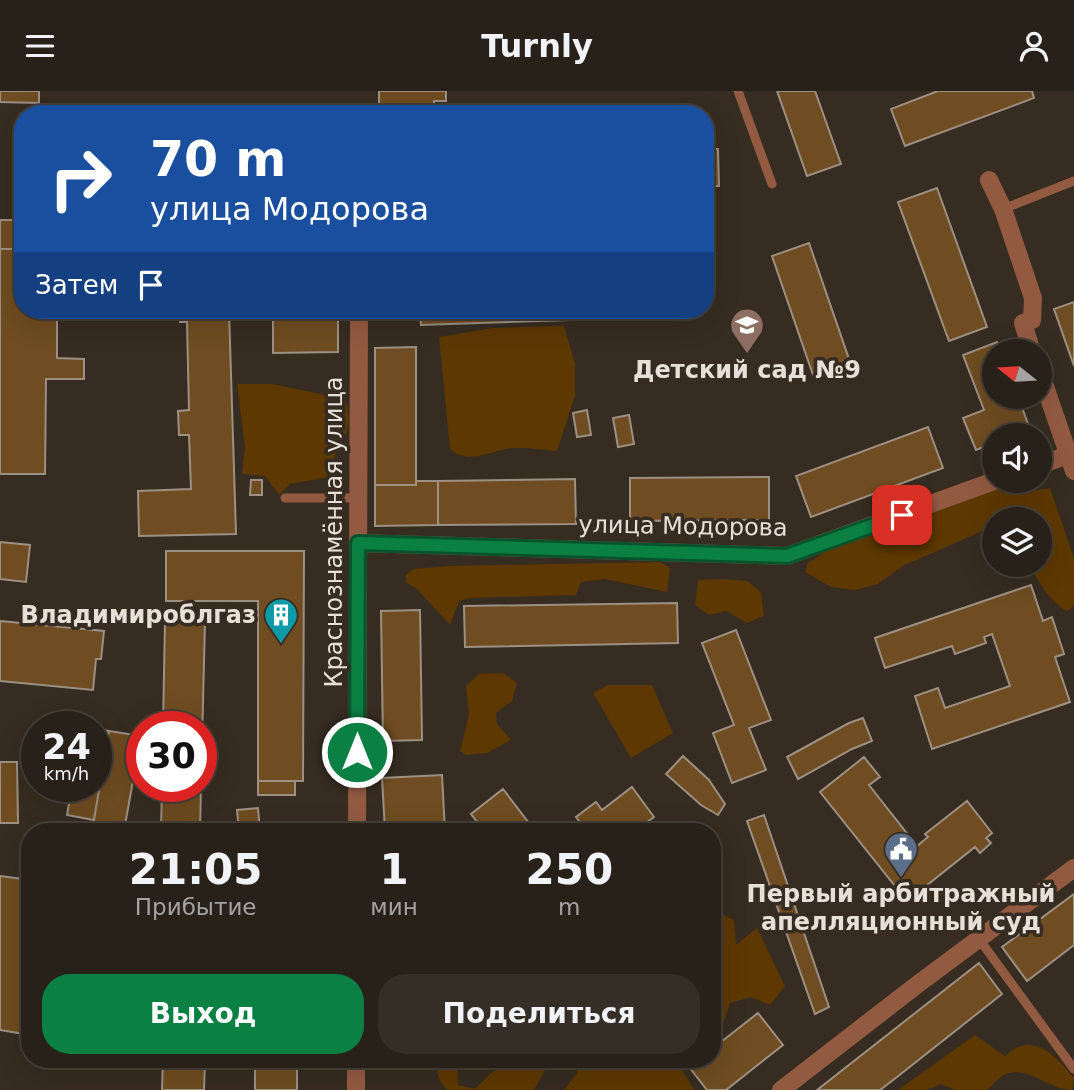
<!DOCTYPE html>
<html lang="ru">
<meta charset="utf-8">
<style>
body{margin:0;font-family:"DejaVu Sans",sans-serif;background:#342e26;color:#f1f3f6;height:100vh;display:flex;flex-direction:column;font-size:26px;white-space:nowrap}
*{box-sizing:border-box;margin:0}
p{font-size:23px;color:#a5a3a2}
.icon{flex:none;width:38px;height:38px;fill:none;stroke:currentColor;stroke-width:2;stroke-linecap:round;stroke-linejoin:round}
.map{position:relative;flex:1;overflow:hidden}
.sheet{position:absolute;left:21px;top:732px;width:700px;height:245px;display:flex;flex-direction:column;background:#282119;border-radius:28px;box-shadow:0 7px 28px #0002,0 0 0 2px #443e38}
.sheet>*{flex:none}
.top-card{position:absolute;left:14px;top:14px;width:700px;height:214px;border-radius:28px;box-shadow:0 7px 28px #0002,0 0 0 2px #443e38;background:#1a4fa0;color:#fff;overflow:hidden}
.needle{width:46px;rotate:288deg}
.fabs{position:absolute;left:982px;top:248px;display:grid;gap:14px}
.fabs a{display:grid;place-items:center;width:70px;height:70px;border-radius:50%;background:#282119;box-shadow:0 7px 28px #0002,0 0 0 2px #443e38;font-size:35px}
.speed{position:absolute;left:21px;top:620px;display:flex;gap:14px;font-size:35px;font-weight:700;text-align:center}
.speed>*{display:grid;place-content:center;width:91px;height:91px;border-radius:50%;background:#282119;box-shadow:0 7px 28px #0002,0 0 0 2px #443e38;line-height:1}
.speed small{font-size:18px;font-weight:400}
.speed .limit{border:10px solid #d22;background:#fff;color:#111}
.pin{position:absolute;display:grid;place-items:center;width:60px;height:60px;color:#fff;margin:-30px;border-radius:14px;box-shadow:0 4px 10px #0006}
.me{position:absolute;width:77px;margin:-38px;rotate:0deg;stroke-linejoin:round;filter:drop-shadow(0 0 5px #0008)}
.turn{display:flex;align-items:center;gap:24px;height:147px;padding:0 21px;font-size:32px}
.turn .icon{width:91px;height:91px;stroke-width:2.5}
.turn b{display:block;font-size:49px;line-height:60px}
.then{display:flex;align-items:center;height:66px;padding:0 21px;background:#0003;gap:14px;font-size:26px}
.eta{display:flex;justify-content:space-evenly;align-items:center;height:119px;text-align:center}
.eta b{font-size:42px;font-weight:700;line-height:49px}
.button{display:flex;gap:14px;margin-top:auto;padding:14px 21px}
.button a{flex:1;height:80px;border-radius:28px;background:#0b8043;color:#fff;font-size:28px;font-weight:700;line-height:80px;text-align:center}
.button a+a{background:#342e26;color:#f1f3f6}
header{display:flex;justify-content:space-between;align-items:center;height:91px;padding:0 21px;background:#282119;font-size:32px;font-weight:700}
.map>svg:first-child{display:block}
</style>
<header><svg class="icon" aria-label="menu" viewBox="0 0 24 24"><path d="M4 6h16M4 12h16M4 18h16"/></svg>Turnly<svg class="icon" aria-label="person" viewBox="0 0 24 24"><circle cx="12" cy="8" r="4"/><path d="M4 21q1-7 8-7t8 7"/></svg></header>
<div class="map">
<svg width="1074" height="999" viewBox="0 0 1074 999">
<rect width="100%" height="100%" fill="#362c21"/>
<!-- green -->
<path fill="#5d3800" d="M564 235 575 273V305L557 360C543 359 527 356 513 357 491 359 470 375 450 358L439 246 493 237Z
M237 293H272L345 308C358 348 333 351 329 386L290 393 279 404 265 385 242 383 245 356Z
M1005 390 1025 401 1050 397 1074 467V513L1071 518 1066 520C1049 510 1039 491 1029 474H1040V429H994V435L903 475 878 493 855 499 831 496 805 481 808 472 831 457Z
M660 471 670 477 667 501 605 488 581 491 576 504 470 507 459 510 450 534 417 498 407 492 405 485 413 478 450 475Z
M724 488 747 490 761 501 764 525 747 532 726 520 709 524 695 514 698 489Z
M503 582 517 592 512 610 496 622 497 633 511 649 487 662 466 664 460 660 469 624 466 595 479 583Z
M608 594H652L673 642 631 667 593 602Z
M721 823 734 829 736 854 757 837 785 895 770 914 751 906 730 912 719 945 712 950V859L717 855 712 841V829Z
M975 944 1005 965C1009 962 1014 957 1019 956 1042 947 1061 972 1074 987L1072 999C1050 999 1024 972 1004 984 998 988 992 994 987 999H955L941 993 926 999H898Z
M433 968H457L458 994 475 998 492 981 520 968H691L681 977 694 999H564L578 981 570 973 545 979 534 999H447L441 992Z"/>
<!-- building -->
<path fill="#6f4c21" stroke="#9c9083" stroke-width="2" d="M0 0H39V12L0 11Z
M379 0H446V10H434V23H389V14H379Z
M777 0H815L841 73 807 85Z
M938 0H1032L1034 7 905 55 891 18Z
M705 58H718L719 95H705Z
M937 97 987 236 949 250 898 111Z
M0 129H23V158H0Z
M809 152 850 271 813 284 772 165Z
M0 158H23V219H57V267L84 268V288H46L45 383H0Z
M1074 211V275L1054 218Z
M180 219H229L236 443 139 445 138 400 191 398 189 344H179L178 320 189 319 187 231H180Z
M273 219H338V261L273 262Z
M420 219H568L569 229 421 234Z
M997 251 1000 261H994V306H1018L1030 338 1013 345H994V352L976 359 963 327 984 319 963 264Z
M416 256V394H375V257Z
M587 319 591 344 577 346 573 322Z
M629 324 634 353 618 356 613 327Z
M928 336 943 377 811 426 796 385Z
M769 386V429L630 430V387Z
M575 388 576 433 438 434V390Z
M251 389H262V404H250Z
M416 390H438V434L375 435V394H416Z
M0 451 30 454 26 491 0 488Z
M166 460H304L303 690H258V510H166Z
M1031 494 1043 530 1052 526 1064 563 1055 566 1070 611 932 658 915 605 938 597 945 617 1010 595 992 543 984 546 986 552 955 563 952 555 885 577 875 547Z
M677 512 678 552 465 556 464 515Z
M420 519 422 649 383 650 381 520Z
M0 530 104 540 101 568H96L93 599 0 590Z
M165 531H205L201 692V635H163Z
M736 539 771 629 749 637 766 679 732 692 713 642 734 634 702 552Z
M863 627 872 650 852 658 798 688 787 666 849 632Z
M96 638 109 640 94 729 67 724 72 695H96Z
M109 640 141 645 124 740H92Z
M683 665 709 689 725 713 718 724 701 714 666 683Z
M864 666 880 686 869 694 917 755 928 746 925 743 967 710 992 742 986 747 991 752 980 762 975 756 907 810 820 701Z
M0 671H17L18 732H0Z
M442 684 445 740H385L382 687Z
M258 690H295V704H258Z
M162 695H201L200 740H161Z
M632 696 654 726 635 740H574L582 734 576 726 596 711 602 719Z
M503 698 535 740H484L471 723Z
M258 717 260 740H239L237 719Z
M764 724 829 916 815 923 747 730Z
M0 785 30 789V944L0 939Z
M1074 803V854L1027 890 1002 856Z
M979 872 1002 903 897 986 880 999H817Z
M758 922 783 954 726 999H707L689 976 699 968H712V958Z
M163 968H205L204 999H162Z
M255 968H297V999H255Z"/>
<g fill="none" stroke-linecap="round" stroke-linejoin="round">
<!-- service -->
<path stroke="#935a42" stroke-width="9" d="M738 0 772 93
M1003 118 1074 90
M285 407H359
M979 848 1074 978"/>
<!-- minor -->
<path stroke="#935a42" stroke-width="18" d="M989 89 1003 118 1033 207 1032 229 1023 232 1032 261
M1040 281 1074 380
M1040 374 1068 364
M358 452 787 465 994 390
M357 740 359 227
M356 999V968
M781 999 918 893 1074 777"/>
</g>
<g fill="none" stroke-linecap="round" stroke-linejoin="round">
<!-- route casing -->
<g stroke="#07532c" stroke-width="18">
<path id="route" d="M357 661 358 452 787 465 902 424"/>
</g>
<!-- route -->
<use href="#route" stroke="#0b8043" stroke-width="12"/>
</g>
<!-- icons -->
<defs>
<g id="school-pin" transform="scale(1.75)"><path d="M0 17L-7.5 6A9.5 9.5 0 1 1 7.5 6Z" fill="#8d6e63" stroke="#362c21"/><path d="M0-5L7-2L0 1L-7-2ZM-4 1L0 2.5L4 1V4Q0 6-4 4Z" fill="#fff"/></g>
<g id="building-pin" transform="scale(1.75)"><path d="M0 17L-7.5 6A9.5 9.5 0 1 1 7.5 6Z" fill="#0f9aa8" stroke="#362c21"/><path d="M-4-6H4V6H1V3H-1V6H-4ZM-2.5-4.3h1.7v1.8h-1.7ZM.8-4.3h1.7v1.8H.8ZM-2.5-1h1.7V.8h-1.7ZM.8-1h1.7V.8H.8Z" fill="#fff"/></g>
<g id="civic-pin" transform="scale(1.75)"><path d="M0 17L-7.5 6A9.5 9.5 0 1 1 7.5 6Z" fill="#5c6f8a" stroke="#362c21"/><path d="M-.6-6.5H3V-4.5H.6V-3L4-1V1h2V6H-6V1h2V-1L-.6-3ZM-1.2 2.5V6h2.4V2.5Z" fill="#fff"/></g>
</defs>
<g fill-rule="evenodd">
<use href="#school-pin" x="747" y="234"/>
<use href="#building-pin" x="281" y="524"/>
<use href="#civic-pin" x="901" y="758"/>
</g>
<g text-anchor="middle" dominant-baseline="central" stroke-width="7" stroke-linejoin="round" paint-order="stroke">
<!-- poi labels -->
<g font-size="24" font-weight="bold" fill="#e6e0d8" stroke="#362c21">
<text x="747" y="279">Детский сад №9</text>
<text x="256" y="524" text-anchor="end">Владимироблгаз</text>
<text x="901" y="803">Первый арбитражный<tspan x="901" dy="28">апелляционный суд</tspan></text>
</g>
<!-- street labels -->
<g font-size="24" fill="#e6e0d8" stroke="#362c21">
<text transform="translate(683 435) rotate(1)">улица Модорова</text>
<text transform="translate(334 441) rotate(-90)">Краснознамённая улица</text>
</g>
</g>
</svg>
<div class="fabs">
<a><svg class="needle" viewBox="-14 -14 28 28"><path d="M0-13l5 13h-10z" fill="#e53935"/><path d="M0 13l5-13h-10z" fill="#a5a3a2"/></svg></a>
<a><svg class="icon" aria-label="sound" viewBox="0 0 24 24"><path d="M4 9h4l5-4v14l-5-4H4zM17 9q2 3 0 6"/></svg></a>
<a><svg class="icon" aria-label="layers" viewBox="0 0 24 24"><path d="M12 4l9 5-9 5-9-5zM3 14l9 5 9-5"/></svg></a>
</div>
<div class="speed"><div>24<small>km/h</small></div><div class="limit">30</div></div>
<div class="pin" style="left:902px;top:424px;background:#d93025"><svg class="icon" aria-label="arrive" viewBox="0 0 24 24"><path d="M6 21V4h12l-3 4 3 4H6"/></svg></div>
<svg class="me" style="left:357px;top:661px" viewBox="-20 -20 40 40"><circle r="17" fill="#0b8043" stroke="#fff" stroke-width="3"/><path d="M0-11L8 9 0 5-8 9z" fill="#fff"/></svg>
<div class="top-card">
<div class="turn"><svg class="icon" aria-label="right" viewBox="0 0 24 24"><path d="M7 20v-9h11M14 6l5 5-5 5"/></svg><div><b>70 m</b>улица Модорова</div></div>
<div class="then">Затем<svg class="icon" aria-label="arrive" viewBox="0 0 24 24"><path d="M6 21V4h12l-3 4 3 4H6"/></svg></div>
</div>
<section class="sheet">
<div class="eta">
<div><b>21:05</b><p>Прибытие</p></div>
<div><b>1</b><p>мин</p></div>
<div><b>250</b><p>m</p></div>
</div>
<div class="button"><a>Выход</a><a>Поделиться</a></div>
</section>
</div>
